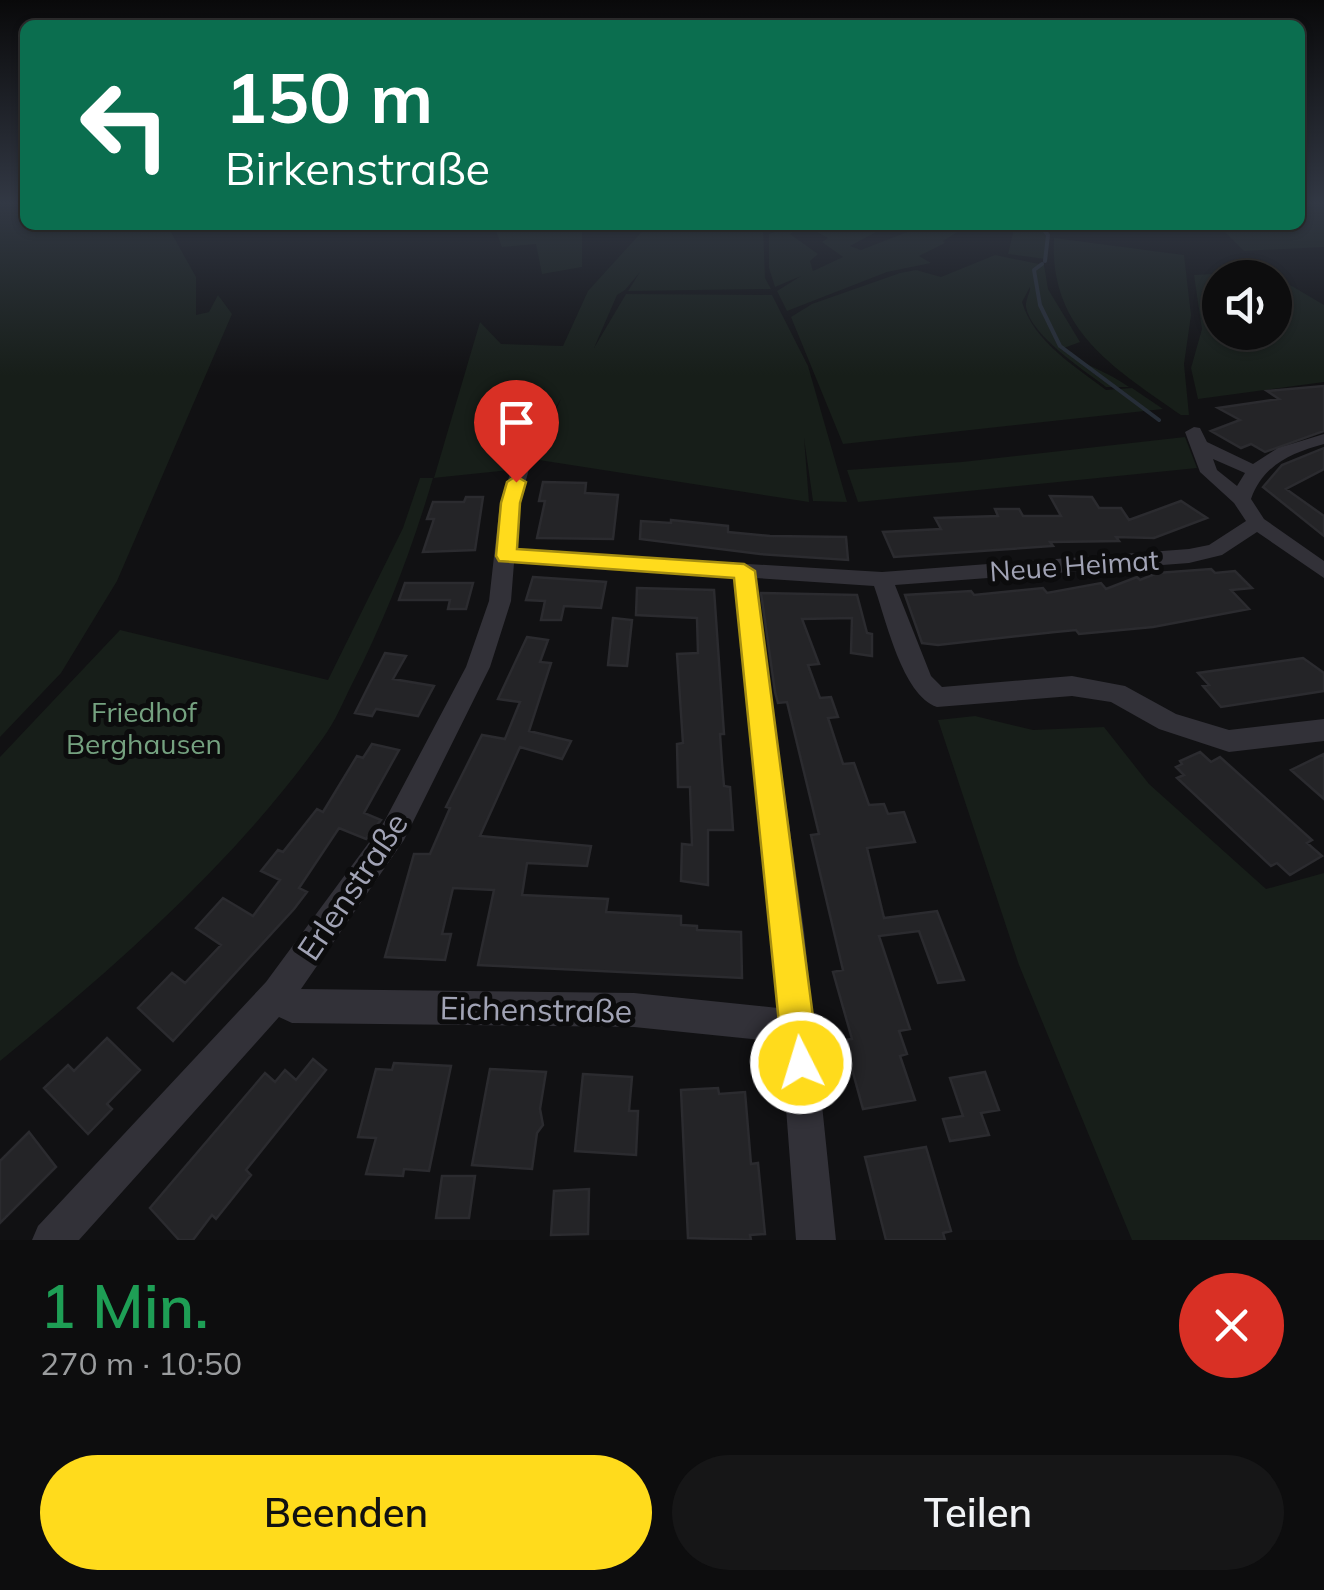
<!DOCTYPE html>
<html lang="de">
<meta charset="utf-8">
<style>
body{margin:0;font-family:Mulish,sans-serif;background:#161617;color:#f1f3f6;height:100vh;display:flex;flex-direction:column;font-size:38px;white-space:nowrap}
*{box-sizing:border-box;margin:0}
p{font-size:32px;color:#9a9c9e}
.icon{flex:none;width:55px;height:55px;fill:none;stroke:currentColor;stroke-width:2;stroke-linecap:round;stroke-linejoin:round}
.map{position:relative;height:1240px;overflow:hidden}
.panel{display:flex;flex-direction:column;background:#0d0d0e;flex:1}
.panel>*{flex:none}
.banner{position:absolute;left:20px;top:20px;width:1285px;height:210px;border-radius:15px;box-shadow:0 2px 8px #0004,0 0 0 2px #2d2d2e;background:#0b6e4f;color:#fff;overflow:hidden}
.fabs{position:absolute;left:1202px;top:260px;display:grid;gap:20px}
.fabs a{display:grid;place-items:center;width:90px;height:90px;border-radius:50%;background:#0d0d0e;box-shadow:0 2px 8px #0004,0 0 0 2px #2d2d2e;font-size:50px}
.pin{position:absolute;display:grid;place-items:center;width:85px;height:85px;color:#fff;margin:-102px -42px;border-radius:50% 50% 50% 0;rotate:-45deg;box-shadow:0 0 10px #0007}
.pin .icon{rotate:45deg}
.me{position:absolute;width:110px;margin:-55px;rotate:355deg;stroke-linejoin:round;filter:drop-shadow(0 0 8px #0008)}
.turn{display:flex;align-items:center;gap:35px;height:210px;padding:0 40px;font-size:45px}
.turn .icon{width:130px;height:130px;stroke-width:2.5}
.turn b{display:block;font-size:70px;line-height:85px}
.round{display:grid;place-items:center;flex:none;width:105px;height:105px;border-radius:52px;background:#161617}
.overview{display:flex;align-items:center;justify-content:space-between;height:170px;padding:0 40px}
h1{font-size:60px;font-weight:600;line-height:75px;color:#1e9e55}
.button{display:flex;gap:20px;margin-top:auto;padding:20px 40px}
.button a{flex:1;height:115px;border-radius:60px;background:#ffdb1c;color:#111;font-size:40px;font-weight:600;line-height:115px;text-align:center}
.button a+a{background:#161617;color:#f1f3f6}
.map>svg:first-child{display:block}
</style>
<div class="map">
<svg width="1324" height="1240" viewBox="0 0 1324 1240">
<rect width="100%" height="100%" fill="#111113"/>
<!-- green -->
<path fill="#171e19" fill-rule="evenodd" d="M0 202H25V225H167L196 277V315L209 312 218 295 232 314 117 581 61 673 0 737Z
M1300 202H1324V247L1244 251 1218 225H1300Z
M476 225H582V267L542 274 536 244 502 247 496 231H482Z
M648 225H763L765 278 771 289 628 291 640 272 625 290 617 295 594 348 626 294 772 295 808 366 847 502 813 501 804 438 809 502 539 460 545 433 561 399 537 437 527 436 545 387 538 401 517 409 521 434 510 470 433 478C412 549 386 618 352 684 343 702 335 722 323 738 237 860 115 967 0 1061V757L120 630 328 680 403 528 420 478H434L480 322 501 344 563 346 588 291Z
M804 225H889L850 246 861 250 925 225H972L965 232 959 231 943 241 945 243 919 256 931 263 887 272 787 311 777 291 801 276 775 287 769 268V234L791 226 797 229 790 234 818 254 810 261 813 271 843 257 822 242 828 238Z
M1015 225H1050L1045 259 1008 254Z
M1054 238 1184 255 1191 315 1184 364 1189 415H1181C1114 368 1049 330 1054 238Z
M995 255 1044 265 1048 289 1080 342 1061 349C1083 365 1107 371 1129 387H1106C1084 370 1031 336 1026 307 1025 300 1031 291 1030 287L1022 302C1034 342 1075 366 1106 390L1132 388 1163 409 843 444 791 317 812 304 900 273 916 270 941 277Z
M1266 271 1324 305V382L1198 399 1191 368 1202 329 1194 275ZM1220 278H1275V332H1220Z
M1185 437 1197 468 858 502 847 470 962 462Z
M975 716 1033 730 1104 727 1149 784 1266 889 1324 873V1240H1132L1019 965 938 720Z"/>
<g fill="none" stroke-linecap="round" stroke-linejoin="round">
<!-- stream -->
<path stroke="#262d37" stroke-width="4" d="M1040 225 1048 235 1045 261
M1042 264 1034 270 1040 305 1060 346 1159 420"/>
</g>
<!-- building -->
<path fill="#242427" stroke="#2b2b2f" stroke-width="2.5" d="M1324 386V431L1265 452 1251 444 1241 448 1211 431 1240 420 1218 408 1279 399 1267 391Z
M1324 448V469L1286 489 1324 516V536L1263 487 1282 465Z
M543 482 586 483 585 493 618 495 613 539 537 538 545 501H539Z
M1050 496 1092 497 1099 508H1121L1129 520 1181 501 1207 518 1154 538 1116 537 1119 541 1050 542 1053 546 894 557 883 532 941 529 935 518 998 516 995 509H1019L1023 516H1061Z
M466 497H483L475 550 423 552 434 519H427L433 502H464Z
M671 520 728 526V532L770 536 846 537 848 560 760 554 640 539 641 521 671 523Z
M1211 569 1215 573 1235 571 1252 588 1231 590 1249 609 1153 627 1079 634 1076 630 1055 632 938 645 922 643 905 595 971 591 974 595 1043 588 1047 593 1101 583 1106 589 1137 577 1140 580 1157 573Z
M533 577 606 582 601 608 564 606 561 620H541L545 601 526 600Z
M405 583H473L466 609H448L450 600H399Z
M637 588 714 590 724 734H720L722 763 724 786 730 787 733 830H708V885L681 881 682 844 692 845 690 787H678L677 744 683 743 677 654 698 653 697 618 636 615Z
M761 593 857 595 867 633 872 634V656L851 653 852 618 802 619 819 664 808 665 820 698 831 697 838 717 828 718 843 764 854 763 869 805 884 804 888 814 904 812 915 842 867 848 884 918 937 911 964 980 938 983 919 931 879 936 910 1029 899 1031 907 1054 900 1056 915 1100 863 1109 844 1040 852 1039 833 972 843 970 811 835 819 834 787 702 778 703 775 692Z
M613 618 632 620 627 666 608 665Z
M527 637 548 640 540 662 551 663 529 731 571 741 562 759 520 747 480 836 591 846 587 866 527 863 522 895 608 899 606 912 681 916V925L697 926V930L741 932 742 978 478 965 494 890 453 888 442 934H451L445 960 385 957 414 854H430L450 808 446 807 482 735 505 739 520 702 498 699Z
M385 653 406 656 393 679 434 686 418 716 376 709 372 716 355 713Z
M1303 658 1324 673V691L1221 707 1203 686 1209 685 1198 673Z
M372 744 399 750 364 813 381 820 366 839 339 828 299 888 307 892 294 909 173 1041 138 1008 172 973 185 983 221 945 196 928 223 898 253 916 280 880 261 871 278 850 283 852 317 809 323 812 357 756 363 758Z
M1200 752 1211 762 1220 757 1312 840 1307 843 1322 856 1290 875 1277 863 1271 866 1177 778 1184 775 1176 767 1182 764 1180 761Z
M1324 754V799L1291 770Z
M107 1038 140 1070 107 1104 112 1109 88 1134 44 1088 68 1065 74 1071Z
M313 1059 326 1070 246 1170 251 1175 216 1219 212 1215 193 1240H179L150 1208 265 1073 275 1082 285 1070 296 1080Z
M394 1063 451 1066 429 1171 404 1169 403 1176 366 1174 376 1138 358 1137 376 1069 392 1070Z
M490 1069 546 1072 540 1109 543 1125 537 1133 532 1169 472 1165Z
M985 1072 999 1110 981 1113 989 1135 950 1141 943 1119 963 1116 950 1078Z
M583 1074 632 1077 629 1111H638L636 1155 575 1151Z
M718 1088 719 1094 745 1092 751 1164 758 1163 765 1234 750 1235 751 1240 688 1238 681 1090Z
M29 1132 56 1167 0 1223V1161Z
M926 1147 951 1231 943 1233 945 1240H886L865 1157Z
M442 1176H475L469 1218H436Z
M589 1189 588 1234 551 1235 554 1191Z"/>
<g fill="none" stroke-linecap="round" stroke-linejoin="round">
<!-- street -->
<path fill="#323138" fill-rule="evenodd" d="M1194 427 1200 428 1207 442 1253 464 1278 448 1324 434V444C1291 453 1263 465 1251 499L1264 519 1324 561V578L1257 532 1222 555 1189 563 895 585 931 676 942 687 1072 676 1125 686 1176 714 1229 730 1324 719V741L1229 752 1159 729 1111 702 1072 696 937 707C902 695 886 619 874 586L755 578 804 931 836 1240H796L781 1042 634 1027 292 1023 279 1017 79 1240H32L38 1226 266 982 384 822 466 667 489 601 500 503 516 457H528L531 461 520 503 515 550 882 572 1189 549 1209 545 1246 521 1234 503 1200 472 1185 432ZM1213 459 1245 473 1237 486 1217 470ZM514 563 734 577 778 1008 634 993 301 989 404 840 490 667 511 601Z"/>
</g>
<!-- sky -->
<linearGradient id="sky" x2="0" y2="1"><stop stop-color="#09090a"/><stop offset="0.54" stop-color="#323844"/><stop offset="1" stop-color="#323844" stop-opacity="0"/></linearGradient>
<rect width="1324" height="376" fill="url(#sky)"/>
<!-- route -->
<path fill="#ffdb1c" stroke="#a68e12" stroke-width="2.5" d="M516 476 526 482 520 503 517 549 744 564 755 571 819 1063 813 1075 801 1081 788 1075 783 1063 734 578 499 561 496 556 501 503 507 482Z"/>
<g text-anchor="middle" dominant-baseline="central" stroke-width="10" stroke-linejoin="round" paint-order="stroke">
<!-- street labels -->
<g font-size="28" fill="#a1a3b5" stroke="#0c0c0d">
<text transform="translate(1074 565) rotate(-4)">Neue Heimat</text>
</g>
<!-- park labels -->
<g font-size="28" fill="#75a280" stroke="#0c0c0d">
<text x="144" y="711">Friedhof<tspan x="144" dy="32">Berghausen</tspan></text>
</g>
<!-- near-street labels -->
<g font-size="32" fill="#a1a3b5" stroke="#0c0c0d">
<text transform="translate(352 886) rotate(-56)">Erlenstraße</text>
<text transform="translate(536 1009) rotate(1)">Eichenstraße</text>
</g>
</g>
</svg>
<div class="fabs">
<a><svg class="icon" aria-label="sound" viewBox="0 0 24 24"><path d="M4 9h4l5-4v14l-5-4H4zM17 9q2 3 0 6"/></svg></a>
</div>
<div class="pin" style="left:516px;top:482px;background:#d93025"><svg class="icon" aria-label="arrive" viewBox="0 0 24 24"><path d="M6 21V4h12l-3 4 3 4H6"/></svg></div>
<svg class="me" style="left:801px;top:1063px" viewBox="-20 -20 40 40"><circle r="17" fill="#ffdb1c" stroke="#fff" stroke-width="3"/><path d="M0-11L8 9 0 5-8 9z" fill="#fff"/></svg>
<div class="banner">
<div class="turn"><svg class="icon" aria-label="left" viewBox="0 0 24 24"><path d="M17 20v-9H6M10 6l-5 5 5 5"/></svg><div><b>150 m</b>Birkenstraße</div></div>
</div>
</div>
<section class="panel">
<div class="overview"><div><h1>1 Min.</h1><p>270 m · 10:50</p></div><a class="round" style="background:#d93025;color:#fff"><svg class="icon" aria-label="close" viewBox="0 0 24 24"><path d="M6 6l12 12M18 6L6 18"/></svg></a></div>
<div class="button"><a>Beenden</a><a>Teilen</a></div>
</section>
